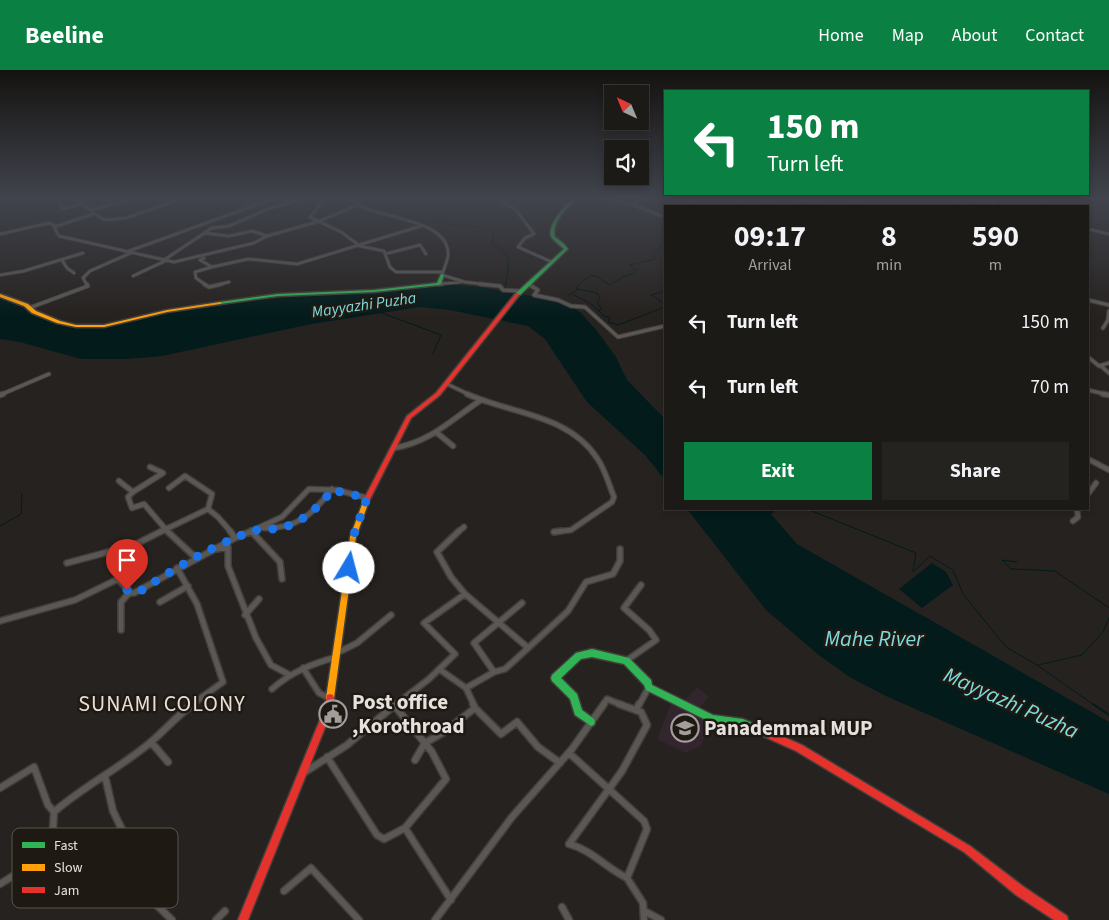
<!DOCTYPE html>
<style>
body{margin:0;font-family:"Source Sans 3",sans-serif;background:#252320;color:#f1f3f6;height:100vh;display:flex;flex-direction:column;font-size:19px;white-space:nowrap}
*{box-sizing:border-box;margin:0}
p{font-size:16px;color:#a0a1a1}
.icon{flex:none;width:28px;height:28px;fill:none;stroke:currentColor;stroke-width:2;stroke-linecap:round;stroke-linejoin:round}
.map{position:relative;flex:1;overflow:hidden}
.side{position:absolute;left:664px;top:135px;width:425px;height:305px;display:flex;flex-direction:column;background:#1c1a17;border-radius:0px;box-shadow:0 2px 8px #0003,0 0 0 1px #3a3836}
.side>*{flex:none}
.banner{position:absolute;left:664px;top:20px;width:425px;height:105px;border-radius:0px;box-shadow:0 2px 8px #0003,0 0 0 1px #3a3836;background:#0b8043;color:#fff;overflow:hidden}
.needle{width:32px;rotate:316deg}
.tools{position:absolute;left:604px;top:15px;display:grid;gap:10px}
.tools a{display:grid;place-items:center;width:45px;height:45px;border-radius:0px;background:#1c1a17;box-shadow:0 2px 8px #0003,0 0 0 1px #3a3836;font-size:25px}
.pin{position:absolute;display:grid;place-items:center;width:42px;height:42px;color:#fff;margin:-51px -21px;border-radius:50% 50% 50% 0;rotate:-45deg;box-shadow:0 0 5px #0007}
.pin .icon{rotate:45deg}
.me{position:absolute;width:55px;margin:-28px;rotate:8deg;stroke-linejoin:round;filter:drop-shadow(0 0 4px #0008)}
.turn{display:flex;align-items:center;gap:18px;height:105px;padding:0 20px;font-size:22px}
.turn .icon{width:65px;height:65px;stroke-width:2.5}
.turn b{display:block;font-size:35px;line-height:42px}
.eta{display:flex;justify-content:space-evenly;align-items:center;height:85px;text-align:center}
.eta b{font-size:30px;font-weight:700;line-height:35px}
.primary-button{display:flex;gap:10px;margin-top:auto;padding:10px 20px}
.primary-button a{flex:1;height:58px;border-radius:0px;background:#0b8043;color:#fff;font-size:20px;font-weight:700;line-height:58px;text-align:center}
.primary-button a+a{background:#252320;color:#f1f3f6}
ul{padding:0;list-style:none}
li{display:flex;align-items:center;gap:15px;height:65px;padding:0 20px}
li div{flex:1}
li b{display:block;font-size:19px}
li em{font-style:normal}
header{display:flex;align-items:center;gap:30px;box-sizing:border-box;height:70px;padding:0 25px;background:#0b8043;color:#fff}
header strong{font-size:24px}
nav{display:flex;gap:28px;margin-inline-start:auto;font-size:18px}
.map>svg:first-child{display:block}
</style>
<header>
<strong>Beeline</strong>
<nav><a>Home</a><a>Map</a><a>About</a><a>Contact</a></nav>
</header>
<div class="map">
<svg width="1109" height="850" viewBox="0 0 1109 850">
<rect width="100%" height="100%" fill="#26221f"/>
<!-- education -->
<path fill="#33252e" d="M697 617 709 627 698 639 712 647 701 676 685 683 657 669 673 629 682 633Z"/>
<!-- water -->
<path fill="#031b1b" d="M447 214 479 217 544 228 570 236 580 242 597 261 616 287 627 310 665 349V410L645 385 587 332 545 269 528 256 450 240 420 237 311 254 162 286 127 289H81L20 272 0 269V227L23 235 28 243 69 257H105L155 245 267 229 319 224 383 222 410 217Z
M687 439H777L771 444 797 474 1109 652V724L888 627 851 608 820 586 766 540Z
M932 493 946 502 953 515 922 538 899 519Z"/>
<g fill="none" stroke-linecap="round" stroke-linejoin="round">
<!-- stream-far1 -->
<path stroke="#031b1b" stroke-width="1" d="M365 127 361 132 396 139H415L444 154 484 157 494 163 492 173C516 186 507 199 505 219
M987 127 996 128
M1000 127 1023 131 1027 136
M696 136 697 127
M0 137 43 127
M1088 157 1109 162
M577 219 597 223 600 228 597 233 602 239 598 241
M665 221 651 225 665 234
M572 224 593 235 604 246 610 248 608 252 618 255 665 237
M568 225 576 221 577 216 590 206H596L610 215 623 207 635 203 636 200 629 195 655 189 653 183 665 173
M379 242 441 265 433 284
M807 439 916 483 913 502 930 486 953 500 963 524 1006 577 1037 595 1094 635
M0 456 21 444 22 424
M1017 492 1002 490 1011 499 1055 501 1109 538
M1038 595 1082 585 1103 562 1109 548"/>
<!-- stream -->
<path stroke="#031b1b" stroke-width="2" d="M1093 634 1109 645"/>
<!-- street-far4 casing -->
<g stroke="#423f3b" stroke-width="4">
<path id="street-far4" d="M57 127 63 139 81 134 91 140
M207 127H210
M312 127 320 135 310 147 341 162 360 176 384 181 390 197 396 202H443
M349 127C352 129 355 133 358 135 379 148 451 149 448 186 447 192 444 199 442 205L465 212 491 215
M418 127 422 129
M499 127 500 131 516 140 534 164 525 168 518 177 552 192
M597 127 627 133 665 147
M677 127 694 131 693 136
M759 127C775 136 786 137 803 130
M792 127 824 136
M963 127 998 136
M1102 127 1109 128
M926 129 932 127
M741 131 746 127
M990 134 998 127
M633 135 643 127
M822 135 825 127
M847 136 864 127
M955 136 953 134 964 127
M1037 136 1047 127
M93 143 105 150 126 148 186 127
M54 157 59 166 174 192 254 173 267 166 317 152 358 135
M1088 159 1109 164
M204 163 229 166 252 161 267 166
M0 164 49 153 54 155V157L93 144 91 140 139 127
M129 181 278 127
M385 184 420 175 426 184
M204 188 200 190 212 197 248 189 297 194 421 156
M62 190 67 198 74 203
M164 190 212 158 229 156 268 139 309 127
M0 205 24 201 83 183
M133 206 165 191
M439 214 460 212
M528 214 530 215
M87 215 83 208 90 201 133 182
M206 215 196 208 195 202 212 197
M217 215 229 212"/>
</g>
<!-- street-far3 casing -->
<g stroke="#423f3b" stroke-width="5">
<path id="street-far3" d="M204 214 209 217 222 214
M439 214H442
M480 214 500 216 503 220 520 221
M528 214 538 220 534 225 558 230 571 236 585 237 618 267 665 256
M1088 230 1109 235
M29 238 88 216 87 214
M1103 258 1108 250 1109 241
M1088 287 1099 296 1109 293
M1101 296 1109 303
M447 314 470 325
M1088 320 1109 325
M0 325 49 304"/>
</g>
<!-- street-far2 casing -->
<g stroke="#423f3b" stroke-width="7">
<path id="street-far2" d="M467 324C511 344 568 344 597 388 605 399 609 415 614 427L612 432 571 460 554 462
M1103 324 1109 325
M0 325 3 324
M436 362 453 376
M394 378C431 372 452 349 481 330
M1088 389 1109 400
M119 411 133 422 128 427 132 438 144 434 168 462
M169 418 185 406 212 424 208 439
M133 422 163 403 150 397
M1088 424 1096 413
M1073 451 1078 447 1077 439
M263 458C297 459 312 445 332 419
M251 461 252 462
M160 462 208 439 218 447 231 462
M249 462 282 447 309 419 337 420 367 428
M458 462 464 457"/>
</g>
<!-- street-far1 casing -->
<g stroke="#423f3b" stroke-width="8">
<path id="street-far1" d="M167 461 196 488
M230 461 235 468
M251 461 280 492 282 509
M554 462 561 461
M217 479 228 477V496L256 568 271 595 288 604
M67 493 134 475 162 461
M177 498 197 534 223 612 191 635
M160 532 188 516
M245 545 259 529
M0 551 75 530 118 509 131 523H134L235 468 252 461
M121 560V532L130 522
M526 580 568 541 586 512 613 504 620 491V479
M337 583 357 573 391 545
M626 591 656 570 649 560 624 538 641 515
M303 598 319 623 329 628
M439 599 466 618 494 602 505 599 526 580V576L465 524 451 507 437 482 459 461
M494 602 474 573 522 533
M466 618 474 635
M272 619C291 602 312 594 336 587
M395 635 429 609 455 584 424 553 465 524
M603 635 607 629 622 635
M639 635 649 617"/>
</g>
<!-- street casing -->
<g stroke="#423f3b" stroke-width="9">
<path id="street" d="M619 634 641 642 647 655 622 701 569 774C592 780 606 798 627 808
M475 638 501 664 517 652 538 677 560 693
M636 640 639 634
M151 672 168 692
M569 683 644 751 647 759 627 808 643 833 644 850
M327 687 377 765 384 769 405 758 446 709 432 682 394 635
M415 690 425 673 444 662 475 638 473 634
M305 702 347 675 396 634
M105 706 113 741 128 772 137 816 172 850
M0 718 34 697 48 735 54 742
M405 758 451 830
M46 785 53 814 128 772
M0 814 46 785 52 775 54 742C84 716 120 698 151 672 165 660 178 645 193 634
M284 821 311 798 359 850
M562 837 569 850
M646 842 661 850
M216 850 225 841
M435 850 512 747 572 679 604 634"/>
</g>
<!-- fast casing -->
<g stroke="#423f3b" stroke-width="3">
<path id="fast" d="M574 127H578C568 137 551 152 555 167L564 174 568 179 520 225H516V223L564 179C560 175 555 172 552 168 544 157 567 134 574 127Z
M441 204 444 205 441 214 439 215 374 222 278 226 220 234 218 233 220 232 278 224 374 220 437 213Z
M592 579 629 588 651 610 652 615 713 645 743 649 771 661 772 664 771 667 768 668 743 657 712 653 646 620 644 615 624 594 592 587 581 589 561 608 577 624 582 640 594 649 595 652 594 655 591 656 575 645 570 629 552 611 551 608 552 605 576 583Z"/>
</g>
<!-- slow casing -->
<g stroke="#423f3b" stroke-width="3">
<path id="slow" d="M0 224 28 234 36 241 60 251 76 255H104L167 240 220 232 222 233 220 234 167 242 104 257H76L57 253 32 243 24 236 0 227Z
M364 429H366L369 431 356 467 334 628 333 631 330 632 327 631 326 628 350 467Z"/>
</g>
<!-- jam casing -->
<g stroke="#423f3b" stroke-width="3">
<path id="jam" d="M516 223 520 224 440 325 411 348 369 431 366 433H364L363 431 407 346 436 323Z
M330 624 333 625 334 628 332 640 248 850H238L324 640 327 625Z
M768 660 802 675 970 776 1024 817 1067 846 1068 850H1054L1016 825 964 782 796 681 765 667 764 664 765 661Z"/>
</g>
<!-- street-far4 -->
<use href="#street-far4" stroke="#5a5755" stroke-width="2.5"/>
<!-- street-far3 -->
<use href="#street-far3" stroke="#5a5755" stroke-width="3"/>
<!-- street-far2 -->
<use href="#street-far2" stroke="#5a5755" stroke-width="4.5"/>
<!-- street-far1 -->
<use href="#street-far1" stroke="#5a5755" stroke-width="5"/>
<!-- street -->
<use href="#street" stroke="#5a5755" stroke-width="6"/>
<!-- fast -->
<use href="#fast" fill="#30b455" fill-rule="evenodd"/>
<!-- slow -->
<use href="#slow" fill="#ff9f0a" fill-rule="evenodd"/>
<!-- jam -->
<use href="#jam" fill="#e5322d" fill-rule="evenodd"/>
</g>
<!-- sky -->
<linearGradient id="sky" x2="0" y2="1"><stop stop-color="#151311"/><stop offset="0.52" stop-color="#41444d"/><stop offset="1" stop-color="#41444d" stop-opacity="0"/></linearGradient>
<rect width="1109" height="246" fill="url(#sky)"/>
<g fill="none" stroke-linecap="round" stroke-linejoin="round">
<!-- route -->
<path stroke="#1a73e8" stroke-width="9" stroke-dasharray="0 16.2" d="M127 520 134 523 142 520C175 498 211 477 247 463 261 457 272 461 285 457 304 451 320 436 332 420L367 428 353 467 349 498"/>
</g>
<!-- icons -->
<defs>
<g id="civic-ring" transform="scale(1.4375)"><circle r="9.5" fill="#1f1913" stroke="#a39e9a" stroke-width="1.5"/><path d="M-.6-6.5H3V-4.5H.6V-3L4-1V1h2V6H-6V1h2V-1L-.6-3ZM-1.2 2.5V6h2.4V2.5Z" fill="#a39e9a"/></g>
<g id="school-ring" transform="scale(1.4375)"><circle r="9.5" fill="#1f1913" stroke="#a39e9a" stroke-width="1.5"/><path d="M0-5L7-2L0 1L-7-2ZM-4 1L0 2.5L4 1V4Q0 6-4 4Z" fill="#a39e9a"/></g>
</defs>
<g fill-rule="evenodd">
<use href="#civic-ring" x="333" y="644"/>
<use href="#school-ring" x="685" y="658"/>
</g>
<g text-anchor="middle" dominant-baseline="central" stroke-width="5" stroke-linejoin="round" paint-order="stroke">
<!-- far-water labels -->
<g font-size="16" font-style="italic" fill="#7ddcdd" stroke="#1f1913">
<text transform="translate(364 235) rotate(-8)">Mayyazhi Puzha</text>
</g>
<!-- near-poi labels -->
<g font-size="21" font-weight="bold" fill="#e6e1dd" stroke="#1f1913" text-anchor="start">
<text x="352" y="632">Post office<tspan x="352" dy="24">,Korothroad</tspan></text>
<text x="704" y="658">Panademmal MUP</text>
</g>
<!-- near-water labels -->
<g font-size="22" font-style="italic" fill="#7ddcdd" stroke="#1f1913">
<text x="874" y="569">Mahe River</text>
<text transform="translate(1011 633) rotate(24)">Mayyazhi Puzha</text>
</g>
<!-- near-neighbourhood labels -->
<g font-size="22" letter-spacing="1" fill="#e8dfd6" stroke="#1f1913">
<text x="162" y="634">SUNAMI COLONY</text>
</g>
</g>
<!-- legend -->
<rect x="12" y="758" width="166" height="80" rx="8" fill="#1f1913" stroke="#5b5550" stroke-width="1"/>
<rect x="22" y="772" width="23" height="6" fill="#30b455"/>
<rect x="22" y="794" width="23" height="7" fill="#ff9f0a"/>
<rect x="22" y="817" width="23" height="6" fill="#e5322d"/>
<g font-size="14" fill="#e6e1dd">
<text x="54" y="780">Fast</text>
<text x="54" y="802">Slow</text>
<text x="54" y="825">Jam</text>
</g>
</svg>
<div class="tools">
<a><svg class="needle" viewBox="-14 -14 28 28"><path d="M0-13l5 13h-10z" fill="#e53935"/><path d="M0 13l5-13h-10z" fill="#a0a1a1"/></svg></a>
<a><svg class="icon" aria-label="sound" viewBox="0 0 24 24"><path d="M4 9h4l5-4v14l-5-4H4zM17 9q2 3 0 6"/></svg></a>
</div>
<div class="pin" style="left:127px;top:520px;background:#d93025"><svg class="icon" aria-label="arrive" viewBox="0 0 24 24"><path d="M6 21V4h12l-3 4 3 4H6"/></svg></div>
<svg class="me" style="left:349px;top:498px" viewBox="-20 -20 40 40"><circle r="19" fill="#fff"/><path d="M0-13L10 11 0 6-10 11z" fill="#1a73e8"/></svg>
<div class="banner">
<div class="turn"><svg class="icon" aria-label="left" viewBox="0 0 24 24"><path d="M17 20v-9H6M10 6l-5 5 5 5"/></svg><div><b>150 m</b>Turn left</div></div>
</div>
<section class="side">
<div class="eta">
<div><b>09:17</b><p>Arrival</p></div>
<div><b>8</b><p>min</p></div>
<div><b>590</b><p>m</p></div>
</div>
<ul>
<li><svg class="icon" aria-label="left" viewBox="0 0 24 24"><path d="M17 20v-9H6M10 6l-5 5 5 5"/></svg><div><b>Turn left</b></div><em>150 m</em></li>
<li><svg class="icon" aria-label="left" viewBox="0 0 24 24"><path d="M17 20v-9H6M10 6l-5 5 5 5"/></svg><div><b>Turn left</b></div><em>70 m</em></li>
</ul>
<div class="primary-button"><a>Exit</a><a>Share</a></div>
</section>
</div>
